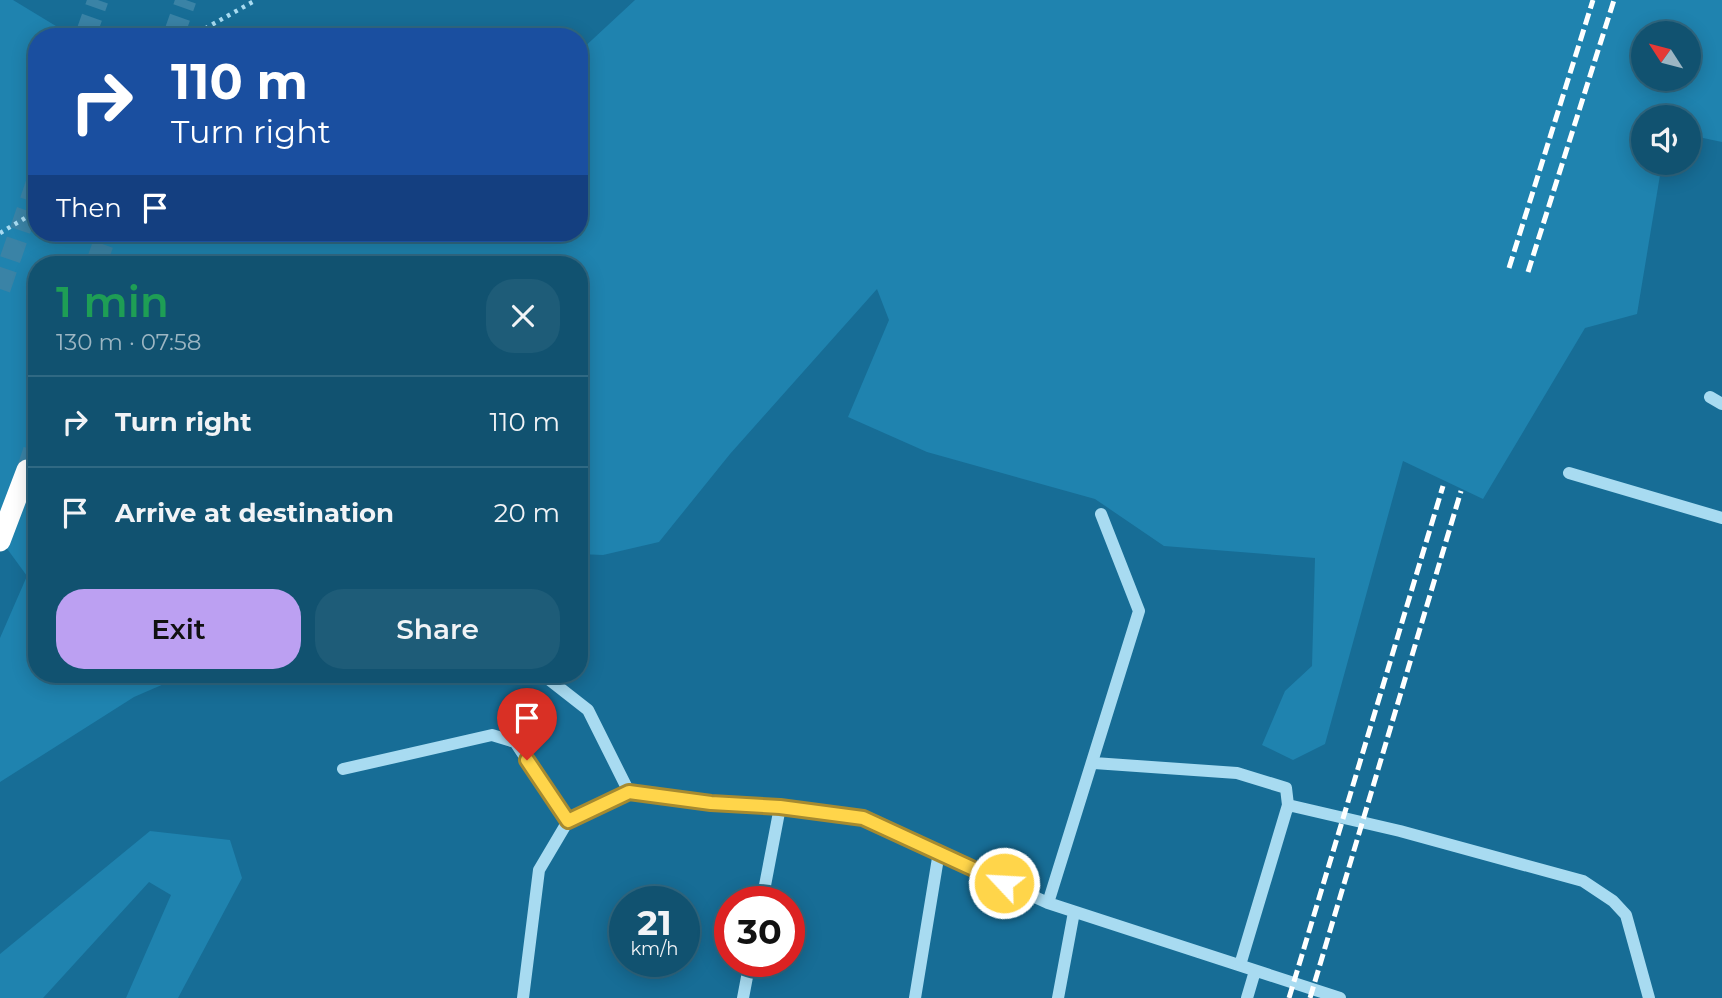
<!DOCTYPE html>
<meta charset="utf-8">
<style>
body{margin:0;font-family:Montserrat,sans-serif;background:#1e5c78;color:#f1f3f6;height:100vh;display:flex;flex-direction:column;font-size:26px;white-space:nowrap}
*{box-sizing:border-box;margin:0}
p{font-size:23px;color:#9cb6c3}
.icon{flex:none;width:38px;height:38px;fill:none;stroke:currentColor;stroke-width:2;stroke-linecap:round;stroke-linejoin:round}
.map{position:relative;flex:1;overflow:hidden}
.side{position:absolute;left:28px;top:256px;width:560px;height:427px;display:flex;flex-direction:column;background:#115270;border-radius:28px;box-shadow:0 4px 18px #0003,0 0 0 2px #306983}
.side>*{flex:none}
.top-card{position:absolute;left:28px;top:28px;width:560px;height:214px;border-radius:28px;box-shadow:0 4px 18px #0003,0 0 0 2px #306983;background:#1a4fa0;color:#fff;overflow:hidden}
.needle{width:46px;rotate:306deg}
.fabs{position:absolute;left:1631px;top:21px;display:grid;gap:14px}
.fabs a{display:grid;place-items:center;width:70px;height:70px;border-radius:50%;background:#115270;box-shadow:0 4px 18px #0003,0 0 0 2px #306983;font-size:35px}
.speed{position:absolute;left:609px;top:886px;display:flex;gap:14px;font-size:35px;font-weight:700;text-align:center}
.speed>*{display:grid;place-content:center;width:91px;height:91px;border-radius:50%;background:#115270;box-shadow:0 4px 18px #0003,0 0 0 2px #306983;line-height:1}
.speed small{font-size:18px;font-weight:400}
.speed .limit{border:10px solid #d22;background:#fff;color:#111}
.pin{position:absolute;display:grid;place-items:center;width:60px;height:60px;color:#fff;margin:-72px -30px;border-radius:50% 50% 50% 0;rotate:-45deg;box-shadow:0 0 7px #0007}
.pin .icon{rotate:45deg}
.me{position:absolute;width:77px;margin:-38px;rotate:295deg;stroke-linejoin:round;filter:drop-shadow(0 0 5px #0008)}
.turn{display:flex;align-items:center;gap:24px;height:147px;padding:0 28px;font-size:32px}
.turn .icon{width:91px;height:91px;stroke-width:2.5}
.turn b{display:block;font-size:49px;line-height:60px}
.then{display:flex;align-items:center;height:66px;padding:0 28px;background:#0003;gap:14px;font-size:26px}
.round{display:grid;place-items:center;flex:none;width:74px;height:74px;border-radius:28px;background:#1e5c78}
.overview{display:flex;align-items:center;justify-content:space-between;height:119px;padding:0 28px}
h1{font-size:42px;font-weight:600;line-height:52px;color:#1e9e55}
.cta{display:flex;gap:14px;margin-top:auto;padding:14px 28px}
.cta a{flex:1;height:80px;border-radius:28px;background:#bca0f2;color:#111;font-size:28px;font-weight:600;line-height:80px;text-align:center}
.cta a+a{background:#1e5c78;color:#f1f3f6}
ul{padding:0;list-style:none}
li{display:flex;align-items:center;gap:21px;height:91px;padding:0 28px;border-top:2px solid #306983}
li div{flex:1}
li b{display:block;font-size:26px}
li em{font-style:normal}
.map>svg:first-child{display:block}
</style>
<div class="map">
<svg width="1722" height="998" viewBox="0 0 1722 998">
<rect width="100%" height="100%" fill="#176d96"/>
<!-- green -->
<path fill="#1f83af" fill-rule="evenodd" d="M0 0H13L74 37H37V233H579V52L635 0H1722V142L1689 135V117H1643V163H1662L1637 314 1585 328 1483 499 1403 461 1325 744 1293 760 1262 745 1285 691 1312 666 1315 558 1164 546 1095 499 927 452 848 417 889 320 877 289 730 454 659 542 603 555 579 554V264H37V674H187L134 697 0 782V638L27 576 0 539ZM1643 33H1689V79H1643Z
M150 831 230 840 242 878 178 998H126L171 895 149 882 43 998H0V954Z"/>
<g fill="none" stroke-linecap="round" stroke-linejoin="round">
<!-- highway-tunnel -->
<path stroke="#3a83a6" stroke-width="21" stroke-dasharray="21 10" stroke-linecap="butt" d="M85 37 98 0
M173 37 186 0
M96 264 107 233
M0 289 37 181
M27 470 37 440"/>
<!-- path -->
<path stroke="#a8dbf1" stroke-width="4.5" stroke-dasharray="3.5 5" stroke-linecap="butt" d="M190 37 256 0
M0 233 37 211"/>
<!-- minor -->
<path stroke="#a8dbf1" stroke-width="12" d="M1710 397 1722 404
M1569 473 1722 518
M542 674 588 710 629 792
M1094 763 1237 773 1286 788 1288 805 1240 965
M343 769 492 735 515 742 568 821
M1288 805 1400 831 1583 881 1613 901 1626 915 1649 998
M762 901 780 807
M1048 903 1139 611 1101 514
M523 998 539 870 568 821 629 792 863 819 1048 903 1340 998
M743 998 750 961
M915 998 939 852
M1058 998 1074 912
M1247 998 1255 971"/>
<!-- highway -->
<path stroke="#fff" stroke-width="21" d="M0 541 27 470"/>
<!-- rail -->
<path stroke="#fff" stroke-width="5" stroke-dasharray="12 5" stroke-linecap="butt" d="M1509 268 1593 0
M1528 272 1614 0
M1289 998 1443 486
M1310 998 1461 491"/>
</g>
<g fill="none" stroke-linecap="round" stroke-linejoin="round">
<!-- route casing -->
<g stroke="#a68a30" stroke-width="18">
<path id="route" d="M527 760 568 821 629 792 711 803 780 807 863 818 1004 883"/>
</g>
<!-- route -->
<use href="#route" stroke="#ffd54a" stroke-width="12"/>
</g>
</svg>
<div class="fabs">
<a><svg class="needle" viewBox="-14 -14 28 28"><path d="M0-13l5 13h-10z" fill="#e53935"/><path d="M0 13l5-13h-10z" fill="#9cb6c3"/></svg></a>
<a><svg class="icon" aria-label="sound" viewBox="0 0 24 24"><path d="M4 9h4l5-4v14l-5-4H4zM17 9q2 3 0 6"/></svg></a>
</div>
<div class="speed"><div>21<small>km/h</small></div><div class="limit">30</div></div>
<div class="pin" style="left:527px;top:760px;background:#d93025"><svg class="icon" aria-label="arrive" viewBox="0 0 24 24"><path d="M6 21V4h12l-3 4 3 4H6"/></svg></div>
<svg class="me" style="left:1004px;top:883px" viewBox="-20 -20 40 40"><circle r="17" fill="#ffd54a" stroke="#fff" stroke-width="3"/><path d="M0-11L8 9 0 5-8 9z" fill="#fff"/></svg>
<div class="top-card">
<div class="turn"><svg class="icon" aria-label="right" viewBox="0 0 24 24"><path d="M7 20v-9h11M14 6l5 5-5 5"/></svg><div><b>110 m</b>Turn right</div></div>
<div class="then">Then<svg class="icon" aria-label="arrive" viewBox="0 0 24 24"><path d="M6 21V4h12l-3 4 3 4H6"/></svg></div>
</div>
<section class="side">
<div class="overview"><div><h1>1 min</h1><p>130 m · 07:58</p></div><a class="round"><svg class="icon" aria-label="close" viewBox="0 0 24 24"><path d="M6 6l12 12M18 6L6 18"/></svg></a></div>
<ul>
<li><svg class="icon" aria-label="right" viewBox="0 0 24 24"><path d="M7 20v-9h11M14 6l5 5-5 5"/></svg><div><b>Turn right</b></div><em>110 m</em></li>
<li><svg class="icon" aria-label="arrive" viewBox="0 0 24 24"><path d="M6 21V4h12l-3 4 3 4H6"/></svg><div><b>Arrive at destination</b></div><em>20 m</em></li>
</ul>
<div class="cta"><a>Exit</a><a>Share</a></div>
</section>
</div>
